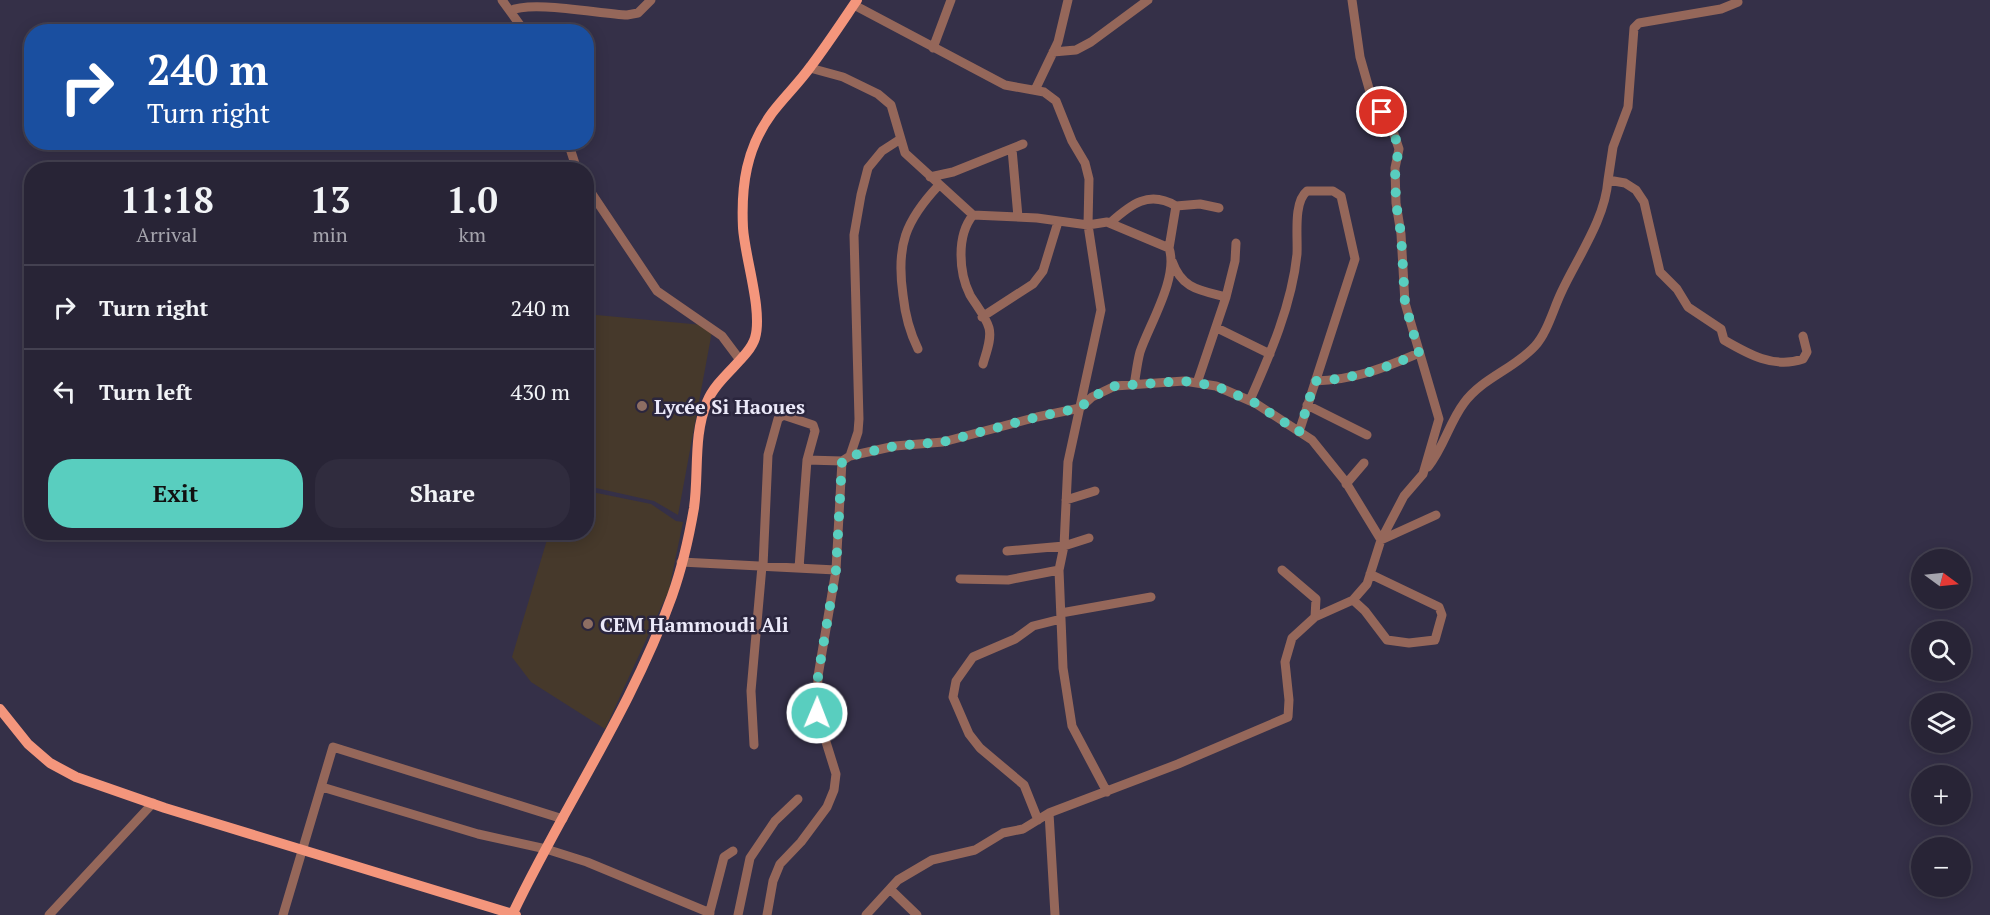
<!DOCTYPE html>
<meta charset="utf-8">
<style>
body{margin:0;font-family:"PT Serif",serif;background:#302c3e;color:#f1f3f6;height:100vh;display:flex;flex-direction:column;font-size:22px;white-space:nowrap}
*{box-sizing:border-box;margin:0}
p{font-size:20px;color:#a5a4ad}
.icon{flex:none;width:33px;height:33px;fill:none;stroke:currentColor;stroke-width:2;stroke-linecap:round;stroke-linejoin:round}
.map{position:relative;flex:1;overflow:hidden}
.panel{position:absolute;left:24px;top:162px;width:570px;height:378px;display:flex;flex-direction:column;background:#282436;border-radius:24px;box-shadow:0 3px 15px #0003,0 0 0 2px #444151}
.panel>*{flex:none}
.hud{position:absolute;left:24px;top:24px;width:570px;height:126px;border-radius:24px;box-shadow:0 3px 15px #0003,0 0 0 2px #444151;background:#1a4fa0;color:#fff;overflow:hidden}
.needle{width:39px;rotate:105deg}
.buttons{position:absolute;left:1911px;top:549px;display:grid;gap:12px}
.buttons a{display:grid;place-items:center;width:60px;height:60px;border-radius:50%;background:#282436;box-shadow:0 3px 15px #0003,0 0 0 2px #444151;font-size:30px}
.pin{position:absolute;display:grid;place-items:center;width:51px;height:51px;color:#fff;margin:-26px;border:3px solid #fff;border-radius:50%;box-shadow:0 2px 6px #0007}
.me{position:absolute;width:66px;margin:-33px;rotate:1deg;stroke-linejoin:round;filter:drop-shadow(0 0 4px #0008)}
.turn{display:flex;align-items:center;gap:21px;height:126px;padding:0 24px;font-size:27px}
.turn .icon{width:78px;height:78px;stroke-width:2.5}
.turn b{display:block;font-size:42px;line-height:51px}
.eta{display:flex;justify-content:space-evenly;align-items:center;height:102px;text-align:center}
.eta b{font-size:36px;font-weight:700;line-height:42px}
.action{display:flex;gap:12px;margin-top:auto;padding:12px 24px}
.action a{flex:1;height:69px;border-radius:24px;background:#59cebf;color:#111;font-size:24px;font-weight:700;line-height:69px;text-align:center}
.action a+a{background:#302c3e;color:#f1f3f6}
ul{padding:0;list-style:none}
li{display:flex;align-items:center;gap:18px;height:84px;padding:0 24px;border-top:2px solid #444151}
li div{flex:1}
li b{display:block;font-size:22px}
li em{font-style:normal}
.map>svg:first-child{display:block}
</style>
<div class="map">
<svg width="1990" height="915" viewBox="0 0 1990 915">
<rect width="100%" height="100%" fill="#353048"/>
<!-- education -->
<path fill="#46392b" d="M586 314 713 326 678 515 654 501 587 486Z
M587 491 651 504 676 521 683 522 669 590 605 729 531 682 512 657 549 533 586 532Z"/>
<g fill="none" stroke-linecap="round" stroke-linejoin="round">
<!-- minor -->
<path stroke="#95675a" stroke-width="9" d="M502 0 525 32
M1737 0 1738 2 1721 9 1639 23 1634 28 1628 107 1613 147 1608 180 1625 183 1636 190 1644 202 1660 272 1677 289 1688 307 1721 329 1724 340C1748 354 1774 369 1803 359L1807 352 1803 336
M854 5 1005 85 1044 92 1056 101 1072 141 1085 163 1089 179 1088 225 1101 310 1068 462 1064 546 1059 570 1063 668 1072 726 1107 792
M510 11C530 0 600 14 627 15L638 13 651 0
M933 48 951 0
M1053 52 1076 50 1091 42 1148 0
M810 68 843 77 878 94 891 105 905 153 973 215 1037 218 1088 225 1107 222 1169 248C1179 277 1149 325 1140 352 1137 363 1136 375 1134 385
M1035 90 1058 42 1068 0
M568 142 577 170
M1012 149 1018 217
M930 177 953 172 1023 144
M586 185 657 291 722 336 740 360
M1176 206 1200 204 1219 208
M973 215C956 236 959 273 970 295 976 305 986 317 989 328 992 339 986 353 983 364
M1110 223C1131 204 1149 190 1176 206L1169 248
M1172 261C1182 289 1199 290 1226 297L1197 383
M1226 297 1235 261 1236 243
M982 317 1033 284 1043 271 1058 222
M1217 328 1270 354
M918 349C909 331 905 314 903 295 896 246 905 221 939 185
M1315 381C1354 380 1384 368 1419 353
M1250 400C1270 355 1292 304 1297 254 1298 237 1293 202 1307 191H1333L1341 196 1355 259 1299 432
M1307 405 1367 435
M850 456 858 432 859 419 854 235 861 195 868 168 882 151 899 140
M842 461 850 456 895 446 943 442 1037 417 1080 408 1092 397 1115 386 1184 381 1216 386 1255 403 1312 440 1345 481 1381 540 1436 515
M1428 467C1444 447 1449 423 1464 403 1482 378 1514 369 1535 346 1547 333 1553 310 1561 293 1577 258 1605 220 1608 180
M1346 484 1364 463
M1066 500 1095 491
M1007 551 1064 546 1089 538
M681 562 836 570 842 461 807 460 815 431 813 425 783 415 778 419 768 455 763 566
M799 568 807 460
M1282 570 1316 599 1315 617
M960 579 1008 580 1059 570
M1353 600 1365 611 1387 640 1409 643 1435 640 1442 615 1439 607 1370 574
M1061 613 1151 597
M754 745 751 691 762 566
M322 787 478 834 546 849 587 862 710 913
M1049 813 1055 915
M1038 820 1024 785 980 748 969 734 953 697 956 681 973 657 1015 639 1033 626 1061 619
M890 889 917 915
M49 915 153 803
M283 915 333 747 563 819
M709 915 724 857 733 851
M738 915 750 858 775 821 798 799
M767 915 773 881 780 864 801 842 827 807 834 790 836 774 817 713 818 676 836 570
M866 915 898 880 932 860 975 850 1003 833 1023 829 1049 813 1178 764 1288 717 1289 700 1285 662 1292 638 1315 617 1353 600 1367 584 1381 540 1404 496 1423 474 1439 419 1405 303 1401 234 1396 203 1395 168 1399 149 1391 125 1372 99 1360 57 1352 0"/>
<!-- major -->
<path stroke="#f4967c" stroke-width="10" d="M0 709 28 744 50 763 76 777 165 808 516 915
M513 913C564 806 632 708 672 596 682 568 689 537 694 508 699 473 693 435 707 402 717 377 749 358 755 338 763 311 745 258 743 228 741 186 746 148 772 113 784 97 799 83 811 66 827 45 842 22 857 0"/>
</g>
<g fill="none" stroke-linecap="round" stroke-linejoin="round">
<!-- route -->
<path stroke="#59cebf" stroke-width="10" stroke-dasharray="0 18" d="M817 713 818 676 836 570 842 461 850 456 895 446 943 442 1037 417 1080 408 1092 397 1115 386 1184 381 1216 386 1255 403 1299 432 1315 381C1354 379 1384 369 1419 353L1405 303 1401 234 1396 203 1395 168 1399 149 1391 125 1382 112"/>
</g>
<!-- markers -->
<g fill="#8d6e63" stroke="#2b263e" stroke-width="2">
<circle cx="642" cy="406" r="6"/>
<circle cx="588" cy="624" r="6"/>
</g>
<g text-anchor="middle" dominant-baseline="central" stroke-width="5" stroke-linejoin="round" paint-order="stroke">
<!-- poi labels -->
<g font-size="20" font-weight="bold" fill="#ebe9f9" stroke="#2b263e" text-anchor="start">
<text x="654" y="406">Lycée Si Haoues</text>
<text x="600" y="624">CEM Hammoudi Ali</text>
</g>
</g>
</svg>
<div class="buttons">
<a><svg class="needle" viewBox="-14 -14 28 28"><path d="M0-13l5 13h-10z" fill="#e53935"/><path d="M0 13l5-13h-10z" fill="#a5a4ad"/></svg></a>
<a><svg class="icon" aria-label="search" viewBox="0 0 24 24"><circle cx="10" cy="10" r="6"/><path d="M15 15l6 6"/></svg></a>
<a><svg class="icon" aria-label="layers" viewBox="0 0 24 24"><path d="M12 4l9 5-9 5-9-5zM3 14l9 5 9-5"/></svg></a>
<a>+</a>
<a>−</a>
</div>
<div class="pin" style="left:1382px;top:112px;background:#d93025"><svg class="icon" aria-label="arrive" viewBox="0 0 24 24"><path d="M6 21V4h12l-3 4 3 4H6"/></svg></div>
<svg class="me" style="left:817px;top:713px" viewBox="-20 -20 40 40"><circle r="17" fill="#59cebf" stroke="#fff" stroke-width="3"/><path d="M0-11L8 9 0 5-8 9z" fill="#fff"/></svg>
<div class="hud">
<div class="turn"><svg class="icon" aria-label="right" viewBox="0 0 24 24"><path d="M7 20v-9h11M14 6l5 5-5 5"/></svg><div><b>240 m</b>Turn right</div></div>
</div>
<section class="panel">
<div class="eta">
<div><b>11:18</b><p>Arrival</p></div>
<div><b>13</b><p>min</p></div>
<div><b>1.0</b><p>km</p></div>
</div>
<ul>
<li><svg class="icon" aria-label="right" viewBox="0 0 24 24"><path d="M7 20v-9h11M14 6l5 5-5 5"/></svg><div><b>Turn right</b></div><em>240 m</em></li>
<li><svg class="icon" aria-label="left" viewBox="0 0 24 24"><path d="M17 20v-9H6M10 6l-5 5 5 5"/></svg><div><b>Turn left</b></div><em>430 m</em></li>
</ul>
<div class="action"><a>Exit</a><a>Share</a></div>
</section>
</div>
